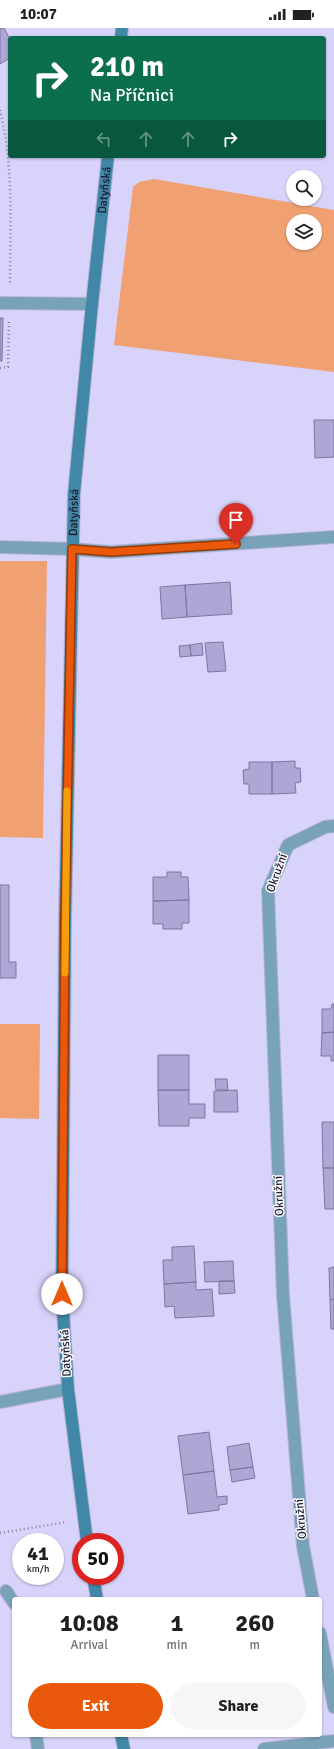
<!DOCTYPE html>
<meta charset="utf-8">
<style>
body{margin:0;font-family:Signika,sans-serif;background:#f6f6f6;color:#202124;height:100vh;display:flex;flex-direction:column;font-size:15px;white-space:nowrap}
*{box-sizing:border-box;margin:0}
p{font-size:13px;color:#757577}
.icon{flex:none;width:22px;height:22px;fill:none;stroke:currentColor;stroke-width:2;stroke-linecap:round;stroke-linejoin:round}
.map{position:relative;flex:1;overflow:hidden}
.drawer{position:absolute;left:12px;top:1569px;width:310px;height:140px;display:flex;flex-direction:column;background:#fff;border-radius:4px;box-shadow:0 1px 3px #0004}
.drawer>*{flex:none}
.banner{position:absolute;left:8px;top:8px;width:318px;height:122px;border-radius:4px;box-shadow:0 1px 3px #0004;background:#0b6e4f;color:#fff;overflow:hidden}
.controls{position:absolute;left:286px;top:142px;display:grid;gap:8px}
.controls a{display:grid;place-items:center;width:36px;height:36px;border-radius:50%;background:#fff;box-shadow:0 1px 3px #0004;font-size:20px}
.speed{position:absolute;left:12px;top:1505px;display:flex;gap:8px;font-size:20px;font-weight:700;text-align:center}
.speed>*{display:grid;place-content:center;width:52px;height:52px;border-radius:50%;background:#fff;box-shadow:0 1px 3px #0004;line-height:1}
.speed small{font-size:10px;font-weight:400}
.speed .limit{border:6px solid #d22;background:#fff;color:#111}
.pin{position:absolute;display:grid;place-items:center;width:34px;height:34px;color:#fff;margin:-41px -17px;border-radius:50% 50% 50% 0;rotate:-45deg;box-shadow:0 0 4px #0007}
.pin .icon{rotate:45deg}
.me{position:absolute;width:44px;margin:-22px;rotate:0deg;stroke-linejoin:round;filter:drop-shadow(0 0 3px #0008)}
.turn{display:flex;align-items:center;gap:14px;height:84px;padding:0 16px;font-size:18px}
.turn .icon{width:52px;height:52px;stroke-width:2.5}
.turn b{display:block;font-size:28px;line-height:34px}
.lanes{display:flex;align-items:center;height:38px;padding:0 16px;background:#0003;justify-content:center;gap:20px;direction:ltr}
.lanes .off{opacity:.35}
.eta{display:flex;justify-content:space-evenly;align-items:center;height:68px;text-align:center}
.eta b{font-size:24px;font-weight:700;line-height:28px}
.primary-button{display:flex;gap:8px;margin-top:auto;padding:8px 16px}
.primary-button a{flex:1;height:46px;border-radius:24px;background:#ea580c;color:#fff;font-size:16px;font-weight:700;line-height:46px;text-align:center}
.primary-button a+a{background:#f6f6f6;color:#202124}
.status{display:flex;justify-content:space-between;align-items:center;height:28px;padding:0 20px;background:#fff;direction:ltr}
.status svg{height:11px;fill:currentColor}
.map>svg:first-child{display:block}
</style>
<div class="status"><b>10:07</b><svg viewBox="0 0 49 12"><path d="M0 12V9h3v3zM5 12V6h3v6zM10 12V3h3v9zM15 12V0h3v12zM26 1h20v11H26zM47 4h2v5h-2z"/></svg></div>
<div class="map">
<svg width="334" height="1721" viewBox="0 0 334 1721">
<rect width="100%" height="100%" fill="#d8d3fa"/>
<!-- green -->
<path fill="#f0a071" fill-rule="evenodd" d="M154 151 334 182V344L114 317 133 159 139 154ZM293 193H315V215H293Z
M0 533H47L43 810 0 809Z
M0 996H40L39 1091 0 1090Z"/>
<!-- building -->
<path fill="#aea7d6" stroke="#7d76a2" d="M0 0H4L10 11V30L0 36Z
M0 290H3L2 333H0Z
M314 392H334V429L315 430Z
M230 554 232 586 187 589 185 557Z
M185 557 187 589 162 591 160 559Z
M223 614 226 643 208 644 205 615Z
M202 615 203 627 191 628 190 617Z
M190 617 191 628 180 629 179 618Z
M295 733V740H300L301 754 295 755 296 765 272 766V734Z
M249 734H272V766H249V756H244L243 742 249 741Z
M167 844H181V849H188L189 872 153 873V849H167Z
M0 857H9V934H16V950H0Z
M189 872V895H182V901H163V896H153V873Z
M332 976H334V1004L322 1005V981H331Z
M334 1004V1033H331V1028H321L322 1005Z
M158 1027H189V1062H158Z
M215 1051H227L228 1062H216Z
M158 1062H189V1076H205V1090H189V1098H159Z
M237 1062 238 1084H214V1063Z
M322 1094H334V1140H323Z
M323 1140H334V1181H325Z
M194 1218 196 1254 164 1256 163 1232H172V1219Z
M233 1233 234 1253 205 1254 204 1234Z
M334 1239V1271L330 1272 329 1240Z
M219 1253H234L235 1265 219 1266Z
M196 1254V1262L212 1261 214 1288 175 1290 174 1278 165 1279 164 1256Z
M334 1271V1301H331L330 1272Z
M209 1404 214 1443 183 1447 178 1408Z
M249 1415 253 1439 230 1442 227 1419Z
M253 1439 255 1450 232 1454 230 1442Z
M214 1443 217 1469 227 1468V1476L219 1477V1482L188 1486 183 1447Z"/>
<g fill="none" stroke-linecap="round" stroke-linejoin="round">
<!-- lane casing -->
<g stroke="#b6b2d5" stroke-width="14">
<path id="lane" d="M0 275 92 276
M0 1374 68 1361
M6 1563 14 1575
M36 1707 38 1721"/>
</g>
<!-- street casing -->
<g stroke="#b6b2d5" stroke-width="14">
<path id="street" d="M0 519 72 521 111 524 334 509
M313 1571 303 1518 283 1267 268 863 288 817 325 799 334 798
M320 1605 334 1679
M264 1721 334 1713"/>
</g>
<!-- secondary casing -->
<g stroke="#b6b2d5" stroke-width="14">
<g id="secondary">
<path d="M121 10 122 0"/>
<path id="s1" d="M87 1514 68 1361 62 1267 65 893 74 466 92 276 108 128"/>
<path d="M93 1548 97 1571"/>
<path d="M121 1707 124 1721"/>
</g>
</g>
<!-- path -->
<path stroke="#85819e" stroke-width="2.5" stroke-dasharray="1 3" stroke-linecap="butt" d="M0 82C14 138 10 199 10 257
M0 340 8 339 9 294
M0 1505 67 1494"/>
<!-- lane -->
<use href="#lane" stroke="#77a2b8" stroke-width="12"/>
<!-- street -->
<use href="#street" stroke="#77a2b8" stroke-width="12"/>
<!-- secondary -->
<use href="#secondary" stroke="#4187a7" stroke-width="12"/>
</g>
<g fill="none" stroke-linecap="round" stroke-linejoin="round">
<!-- route casing -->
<g stroke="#983908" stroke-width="10">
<path id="route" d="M62 1266 65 893 72 521 111 524 236 516"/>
</g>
<!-- route -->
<use href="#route" stroke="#ea580c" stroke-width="7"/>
<!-- slow -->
<path stroke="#f59e0b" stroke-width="7" d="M65 945 67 763"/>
</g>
<g text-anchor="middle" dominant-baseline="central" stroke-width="3" stroke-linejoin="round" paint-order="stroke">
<!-- street labels -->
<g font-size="12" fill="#1d1a2b" stroke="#f9f9fe">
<text stroke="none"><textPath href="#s1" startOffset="1355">Datyňská</textPath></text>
<text stroke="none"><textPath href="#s1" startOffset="1031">Datyňská</textPath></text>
<text transform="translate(277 845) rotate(-70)">Okružní</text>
<text transform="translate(279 1168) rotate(-92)">Okružní</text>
<text transform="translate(66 1325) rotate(-93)">Datyňská</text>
<text transform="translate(301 1491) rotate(-95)">Okružní</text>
</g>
</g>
</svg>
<div class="controls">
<a><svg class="icon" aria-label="search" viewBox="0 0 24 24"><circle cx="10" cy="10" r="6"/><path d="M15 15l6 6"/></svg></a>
<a><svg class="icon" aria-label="layers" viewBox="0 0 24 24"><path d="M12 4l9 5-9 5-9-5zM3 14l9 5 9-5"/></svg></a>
</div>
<div class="speed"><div>41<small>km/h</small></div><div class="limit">50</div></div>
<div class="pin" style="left:236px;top:516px;background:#d93025"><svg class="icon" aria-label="arrive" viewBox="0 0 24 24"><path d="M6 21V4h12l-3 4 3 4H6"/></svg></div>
<svg class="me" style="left:62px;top:1266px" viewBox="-20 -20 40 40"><circle r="19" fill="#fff"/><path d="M0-13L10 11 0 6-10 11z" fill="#ea580c"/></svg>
<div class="banner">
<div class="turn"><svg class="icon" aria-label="right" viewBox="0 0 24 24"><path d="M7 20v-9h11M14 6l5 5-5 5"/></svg><div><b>210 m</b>Na Příčnici</div></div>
<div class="lanes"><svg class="icon off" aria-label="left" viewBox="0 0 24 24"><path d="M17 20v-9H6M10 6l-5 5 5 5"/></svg><svg class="icon off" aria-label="ahead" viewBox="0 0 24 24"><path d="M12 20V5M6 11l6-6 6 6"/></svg><svg class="icon off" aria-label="ahead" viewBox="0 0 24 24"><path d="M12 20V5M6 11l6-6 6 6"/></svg><svg class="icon" aria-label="right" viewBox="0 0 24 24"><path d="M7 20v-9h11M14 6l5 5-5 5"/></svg></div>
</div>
<section class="drawer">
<div class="eta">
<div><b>10:08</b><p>Arrival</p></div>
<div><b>1</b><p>min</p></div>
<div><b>260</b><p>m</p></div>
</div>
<div class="primary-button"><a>Exit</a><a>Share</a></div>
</section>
</div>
